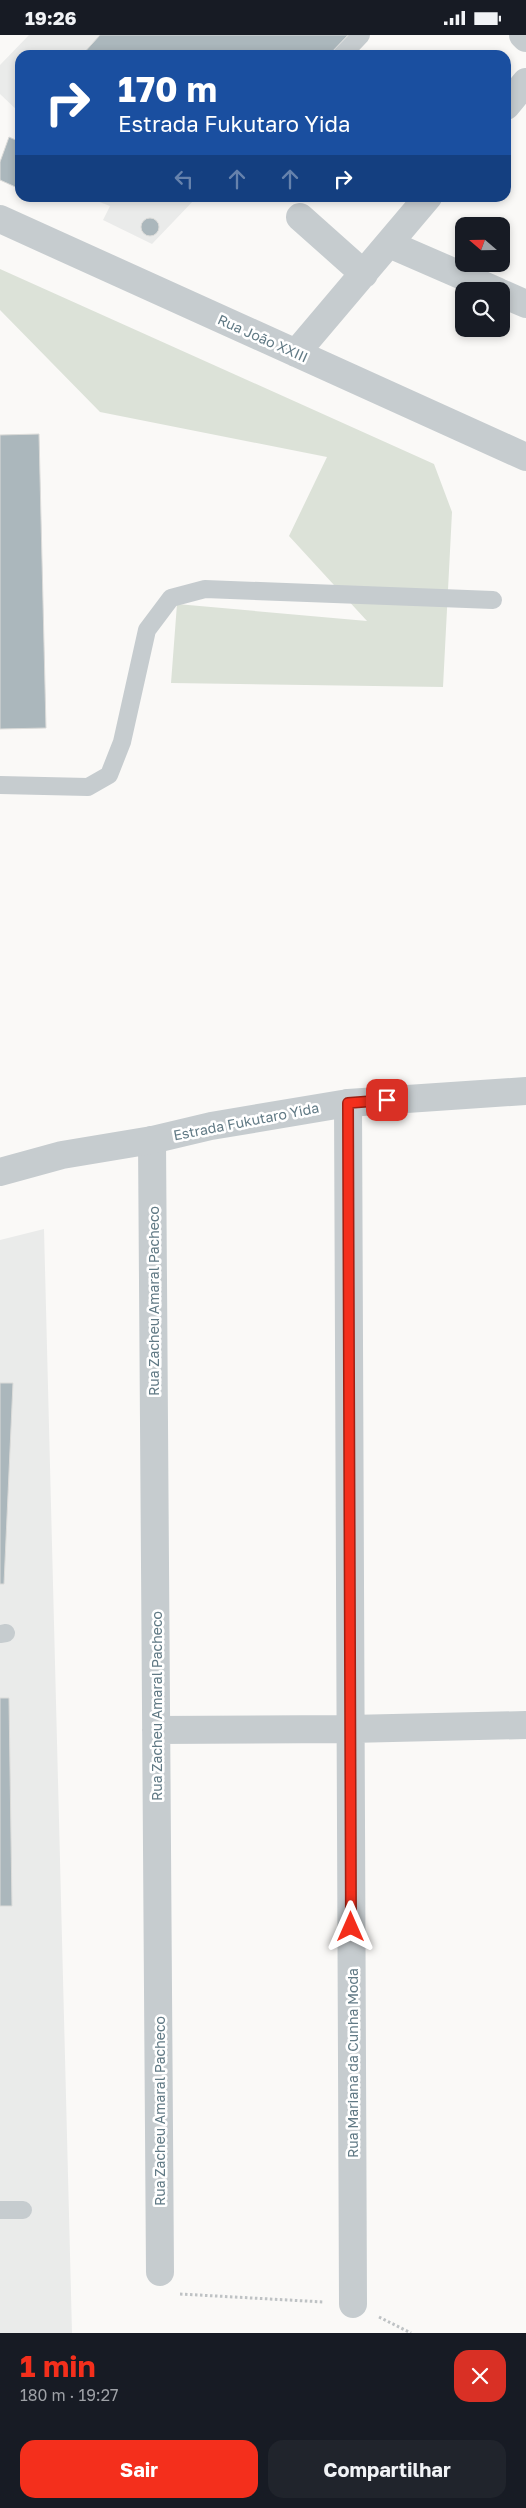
<!DOCTYPE html>
<html lang="pt">
<meta charset="utf-8">
<style>
body{margin:0;font-family:"Golos Text",sans-serif;background:#20242c;color:#f1f3f6;height:100vh;display:flex;flex-direction:column;font-size:19px;white-space:nowrap}
*{box-sizing:border-box;margin:0}
p{font-size:16px;color:#9ea1a6}
.icon{flex:none;width:28px;height:28px;fill:none;stroke:currentColor;stroke-width:2;stroke-linecap:round;stroke-linejoin:round}
.map{position:relative;height:2298px;overflow:hidden}
.details{display:flex;flex-direction:column;background:#171b24;flex:1}
.details>*{flex:none}
.banner{position:absolute;left:15px;top:15px;width:496px;height:152px;border-radius:15px;box-shadow:0 2px 8px #0003;background:#1a4fa0;color:#fff;overflow:hidden}
.needle{width:32px;rotate:290deg}
.fabs{position:absolute;left:455px;top:182px;display:grid;gap:10px}
.fabs a{display:grid;place-items:center;width:55px;height:55px;border-radius:10px;background:#171b24;box-shadow:0 2px 8px #0003;font-size:25px}
.pin{position:absolute;display:grid;place-items:center;width:42px;height:42px;color:#fff;margin:-21px;border-radius:10px;box-shadow:0 2px 8px #0006}
.me{position:absolute;width:55px;margin:-28px;rotate:0deg;stroke-linejoin:round;filter:drop-shadow(0 0 4px #0008)}
.turn{display:flex;align-items:center;gap:18px;height:105px;padding:0 20px;font-size:22px}
.turn .icon{width:65px;height:65px;stroke-width:2.5}
.turn b{display:block;font-size:35px;line-height:42px}
.lanes{display:flex;align-items:center;height:48px;padding:0 20px;background:#0003;justify-content:center;gap:25px;direction:ltr}
.lanes .off{opacity:.35}
.round{display:grid;place-items:center;flex:none;width:52px;height:52px;border-radius:15px;background:#20242c}
.head{display:flex;align-items:center;justify-content:space-between;height:85px;padding:0 20px}
h1{font-size:30px;font-weight:700;line-height:38px;color:#f42f1c}
.primary-button{display:flex;gap:10px;margin-top:auto;padding:10px 20px}
.primary-button a{flex:1;height:58px;border-radius:15px;background:#f42f1c;color:#fff;font-size:20px;font-weight:700;line-height:58px;text-align:center}
.primary-button a+a{background:#20242c;color:#f1f3f6}
.status{display:flex;justify-content:space-between;align-items:center;height:35px;padding:0 25px;background:#171b24;direction:ltr}
.status svg{height:14px;fill:currentColor}
.map>svg:first-child{display:block}
</style>
<div class="status"><b>19:26</b><svg viewBox="0 0 49 12"><path d="M0 12V9h3v3zM5 12V6h3v6zM10 12V3h3v9zM15 12V0h3v12zM26 1h20v11H26zM47 4h2v5h-2z"/></svg></div>
<div class="map">
<svg width="526" height="2298" viewBox="0 0 526 2298">
<rect width="100%" height="100%" fill="#faf9f7"/>
<!-- built -->
<path fill="#eaebea" d="M29 0H348L329 20H20V78L0 59V30Z
M89 163H196L152 209 103 185 110 171Z
M44 1194 72 2298H0V1205Z"/>
<!-- green -->
<path fill="#dce2d8" d="M0 234 434 429 452 477 443 652 171 648 177 569 367 586 289 501 327 422 100 377 0 275Z"/>
<!-- building -->
<path fill="#abb7bc" stroke="#dbdbd9" d="M100 0H348L329 20H82Z
M9 102 20 107V154L0 145V127Z
M141 192a9 9 0 1 1 18 0a9 9 0 1 1-18 0Z
M39 399 46 693 0 694V400Z
M0 1348H13L4 1549H0Z
M0 1663H9L12 1871H0Z"/>
<g fill="none" stroke-linecap="round" stroke-linejoin="round">
<!-- path -->
<path stroke="#bec2c4" stroke-width="3" stroke-dasharray="2.5 2.5" stroke-linecap="butt" d="M180 2259 324 2267
M379 2282 411 2298"/>
<!-- service -->
<path stroke="#c6cccf" stroke-width="18" d="M342 20 361 0
M0 750 88 752 109 740 122 707 147 595 171 563 205 554 493 565
M0 1599 6 1598
M0 2175H23"/>
<!-- minor -->
<path stroke="#c6cccf" stroke-width="28" d="M523 0 526 3
M506 71 526 47
M300 182 364 239
M0 184 526 422
M389 209 497 256
M501 258 526 269
M296 318 428 162
M348 1068 353 2269
M152 1105 160 2237
M156 1695 350 1694 526 1690"/>
<!-- tertiary -->
<path stroke="#c6cccf" stroke-width="28" d="M0 1137 62 1120 152 1105 211 1091 348 1068 526 1056"/>
</g>
<g fill="none" stroke-linecap="round" stroke-linejoin="round">
<!-- route casing -->
<g stroke="#9f1f12" stroke-width="12">
<path id="route" d="M351 1892 348 1068 387 1065"/>
</g>
<!-- route -->
<use href="#route" stroke="#f42f1c" stroke-width="9"/>
</g>
<g text-anchor="middle" dominant-baseline="central" stroke-width="5" stroke-linejoin="round" paint-order="stroke">
<!-- street labels -->
<g font-size="14" fill="#617a85" stroke="#fff">
<text transform="translate(263 303) rotate(24)">Rua João XXIII</text>
<text transform="translate(246 1086) rotate(-11)">Estrada Fukutaro Yida</text>
<text transform="translate(153 1266) rotate(-90)">Rua Zacheu Amaral Pacheco</text>
<text transform="translate(156 1671) rotate(-90)">Rua Zacheu Amaral Pacheco</text>
<text transform="translate(352 2028) rotate(-90)">Rua Mariana da Cunha Moda</text>
<text transform="translate(159 2076) rotate(-90)">Rua Zacheu Amaral Pacheco</text>
</g>
</g>
</svg>
<div class="fabs">
<a><svg class="needle" viewBox="-14 -14 28 28"><path d="M0-13l5 13h-10z" fill="#e53935"/><path d="M0 13l5-13h-10z" fill="#9ea1a6"/></svg></a>
<a><svg class="icon" aria-label="search" viewBox="0 0 24 24"><circle cx="10" cy="10" r="6"/><path d="M15 15l6 6"/></svg></a>
</div>
<div class="pin" style="left:387px;top:1065px;background:#d93025"><svg class="icon" aria-label="arrive" viewBox="0 0 24 24"><path d="M6 21V4h12l-3 4 3 4H6"/></svg></div>
<svg class="me" style="left:351px;top:1892px" viewBox="-20 -20 40 40"><path d="M0-17L14 15 0 8-14 15z" fill="#f42f1c" stroke="#fff" stroke-width="4"/></svg>
<div class="banner">
<div class="turn"><svg class="icon" aria-label="right" viewBox="0 0 24 24"><path d="M7 20v-9h11M14 6l5 5-5 5"/></svg><div><b>170 m</b>Estrada Fukutaro Yida</div></div>
<div class="lanes"><svg class="icon off" aria-label="left" viewBox="0 0 24 24"><path d="M17 20v-9H6M10 6l-5 5 5 5"/></svg><svg class="icon off" aria-label="ahead" viewBox="0 0 24 24"><path d="M12 20V5M6 11l6-6 6 6"/></svg><svg class="icon off" aria-label="ahead" viewBox="0 0 24 24"><path d="M12 20V5M6 11l6-6 6 6"/></svg><svg class="icon" aria-label="right" viewBox="0 0 24 24"><path d="M7 20v-9h11M14 6l5 5-5 5"/></svg></div>
</div>
</div>
<section class="details">
<div class="head"><div><h1>1 min</h1><p>180 m · 19:27</p></div><a class="round" style="background:#d93025;color:#fff"><svg class="icon" aria-label="close" viewBox="0 0 24 24"><path d="M6 6l12 12M18 6L6 18"/></svg></a></div>
<div class="primary-button"><a>Sair</a><a>Compartilhar</a></div>
</section>
